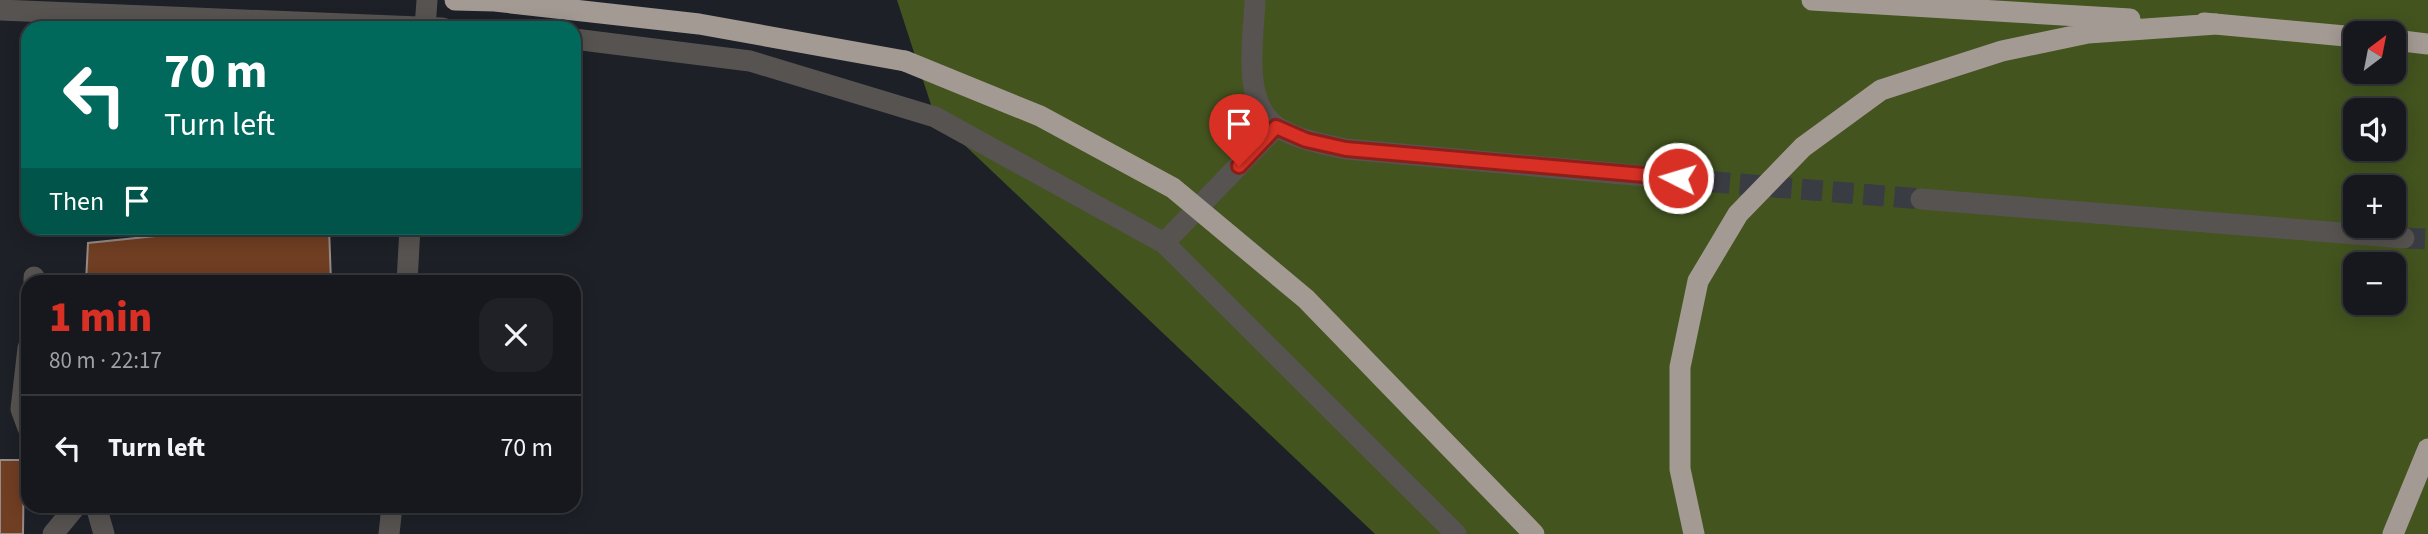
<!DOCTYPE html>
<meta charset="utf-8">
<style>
body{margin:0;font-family:"Source Sans 3",sans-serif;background:#1f2126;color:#f1f3f6;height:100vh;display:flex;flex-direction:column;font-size:26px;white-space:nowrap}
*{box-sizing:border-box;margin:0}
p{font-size:23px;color:#9ea0a4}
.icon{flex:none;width:38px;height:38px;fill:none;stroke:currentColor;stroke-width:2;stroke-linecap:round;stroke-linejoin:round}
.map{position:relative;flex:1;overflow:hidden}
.side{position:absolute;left:21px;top:275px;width:560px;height:238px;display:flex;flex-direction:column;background:#16181d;border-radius:21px;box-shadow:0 4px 18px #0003,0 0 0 2px #35373b}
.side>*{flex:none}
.hud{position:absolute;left:21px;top:21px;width:560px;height:214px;border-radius:21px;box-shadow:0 4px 18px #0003,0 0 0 2px #35373b;background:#00695c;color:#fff;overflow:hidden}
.needle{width:46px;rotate:32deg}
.controls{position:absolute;left:2343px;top:21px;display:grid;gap:14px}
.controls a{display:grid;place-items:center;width:63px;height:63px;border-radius:14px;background:#16181d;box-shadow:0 4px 18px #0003,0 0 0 2px #35373b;font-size:35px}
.pin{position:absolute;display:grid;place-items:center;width:60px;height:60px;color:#fff;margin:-72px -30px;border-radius:50% 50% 50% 0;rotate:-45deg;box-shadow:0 0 7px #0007}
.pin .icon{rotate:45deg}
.me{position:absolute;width:77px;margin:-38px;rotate:275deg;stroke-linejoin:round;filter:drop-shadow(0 0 5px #0008)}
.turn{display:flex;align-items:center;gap:24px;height:147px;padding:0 28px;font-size:32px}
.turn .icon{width:91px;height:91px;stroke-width:2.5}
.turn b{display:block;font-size:49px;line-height:60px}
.then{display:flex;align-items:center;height:66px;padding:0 28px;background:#0003;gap:14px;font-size:26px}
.round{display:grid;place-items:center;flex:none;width:74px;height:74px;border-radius:21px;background:#1f2126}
.headline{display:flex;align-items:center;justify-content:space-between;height:119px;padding:0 28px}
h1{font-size:42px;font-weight:800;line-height:52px;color:#d93025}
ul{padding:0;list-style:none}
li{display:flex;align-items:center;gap:21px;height:105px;padding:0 28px;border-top:2px solid #35373b}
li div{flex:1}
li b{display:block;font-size:26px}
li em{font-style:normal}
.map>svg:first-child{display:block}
</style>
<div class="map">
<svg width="2428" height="534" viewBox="0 0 2428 534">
<rect width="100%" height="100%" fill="#1d2027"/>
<!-- forest -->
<path fill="#43541f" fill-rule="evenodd" d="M897 0H2428V534H1375L935 117ZM2356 33H2394V72H2356ZM2356 110H2394V149H2356ZM2356 187H2394V226H2356ZM2356 264H2394V303H2356Z"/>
<!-- building -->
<path fill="#703e22" stroke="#968b86" stroke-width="2" d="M233 228H329L331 282H86L88 243Z
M0 460H24L23 534H0Z"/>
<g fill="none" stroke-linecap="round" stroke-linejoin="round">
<!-- minor-tunnel -->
<path stroke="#3a3c43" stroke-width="21" stroke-dasharray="21 10" stroke-linecap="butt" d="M1678 179 1921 199
M2404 238 2428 239"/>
<!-- minor -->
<path stroke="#575351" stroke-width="21" d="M1255 0C1254 37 1240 105 1279 128 1299 140 1323 144 1346 149L1678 179
M0 10 443 28
M425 28 427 0
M574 39 750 61 935 117 1164 243 1456 534
M1921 199 2404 238
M1164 243 1276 127
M34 282V277
M407 282 410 228
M28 348 21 409 28 428
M96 506 104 534
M53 534 76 506
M389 534 392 506"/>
<!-- highway -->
<path stroke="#a49a94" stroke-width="21" d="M455 0 495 1
M485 0 699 24 905 61
M1812 0 2130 19
M2204 23 2356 37
M2394 40 2428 44
M1694 534 1680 469V367L1698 281 1738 214 1803 147 1881 90 2002 51 2088 33 2217 24
M2393 534 2428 449"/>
<!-- highway-bridge -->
<path stroke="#a49a94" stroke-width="21" d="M905 61 1040 116 1173 188 1306 299 1534 534"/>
</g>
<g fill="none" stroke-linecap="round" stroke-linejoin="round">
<!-- route casing -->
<g stroke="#8d1f18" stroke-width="18">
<path id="route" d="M1239 166 1276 127 1306 140 1346 149 1678 178"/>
</g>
<!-- route -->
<use href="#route" stroke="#d93025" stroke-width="12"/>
</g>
</svg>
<div class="controls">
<a><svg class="needle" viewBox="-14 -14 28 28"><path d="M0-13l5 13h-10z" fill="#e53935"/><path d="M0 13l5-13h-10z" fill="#9ea0a4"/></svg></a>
<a><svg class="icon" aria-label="sound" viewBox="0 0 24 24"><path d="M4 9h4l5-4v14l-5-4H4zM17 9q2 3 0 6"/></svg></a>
<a>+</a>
<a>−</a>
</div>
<div class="pin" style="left:1239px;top:166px;background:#d93025"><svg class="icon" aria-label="arrive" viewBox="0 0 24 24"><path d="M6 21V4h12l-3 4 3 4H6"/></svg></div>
<svg class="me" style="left:1678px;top:178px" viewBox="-20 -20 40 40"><circle r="17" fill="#d93025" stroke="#fff" stroke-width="3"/><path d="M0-11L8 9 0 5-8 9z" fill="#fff"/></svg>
<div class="hud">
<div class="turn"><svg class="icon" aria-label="left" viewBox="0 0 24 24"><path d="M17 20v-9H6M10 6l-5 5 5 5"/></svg><div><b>70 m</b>Turn left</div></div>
<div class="then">Then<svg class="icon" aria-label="arrive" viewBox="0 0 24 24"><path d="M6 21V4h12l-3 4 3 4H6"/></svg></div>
</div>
<section class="side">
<div class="headline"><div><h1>1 min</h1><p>80 m · 22:17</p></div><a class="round"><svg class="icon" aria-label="close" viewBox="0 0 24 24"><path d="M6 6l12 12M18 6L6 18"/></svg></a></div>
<ul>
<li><svg class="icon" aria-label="left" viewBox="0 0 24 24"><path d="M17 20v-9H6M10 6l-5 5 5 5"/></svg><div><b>Turn left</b></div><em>70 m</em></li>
</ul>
</section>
</div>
